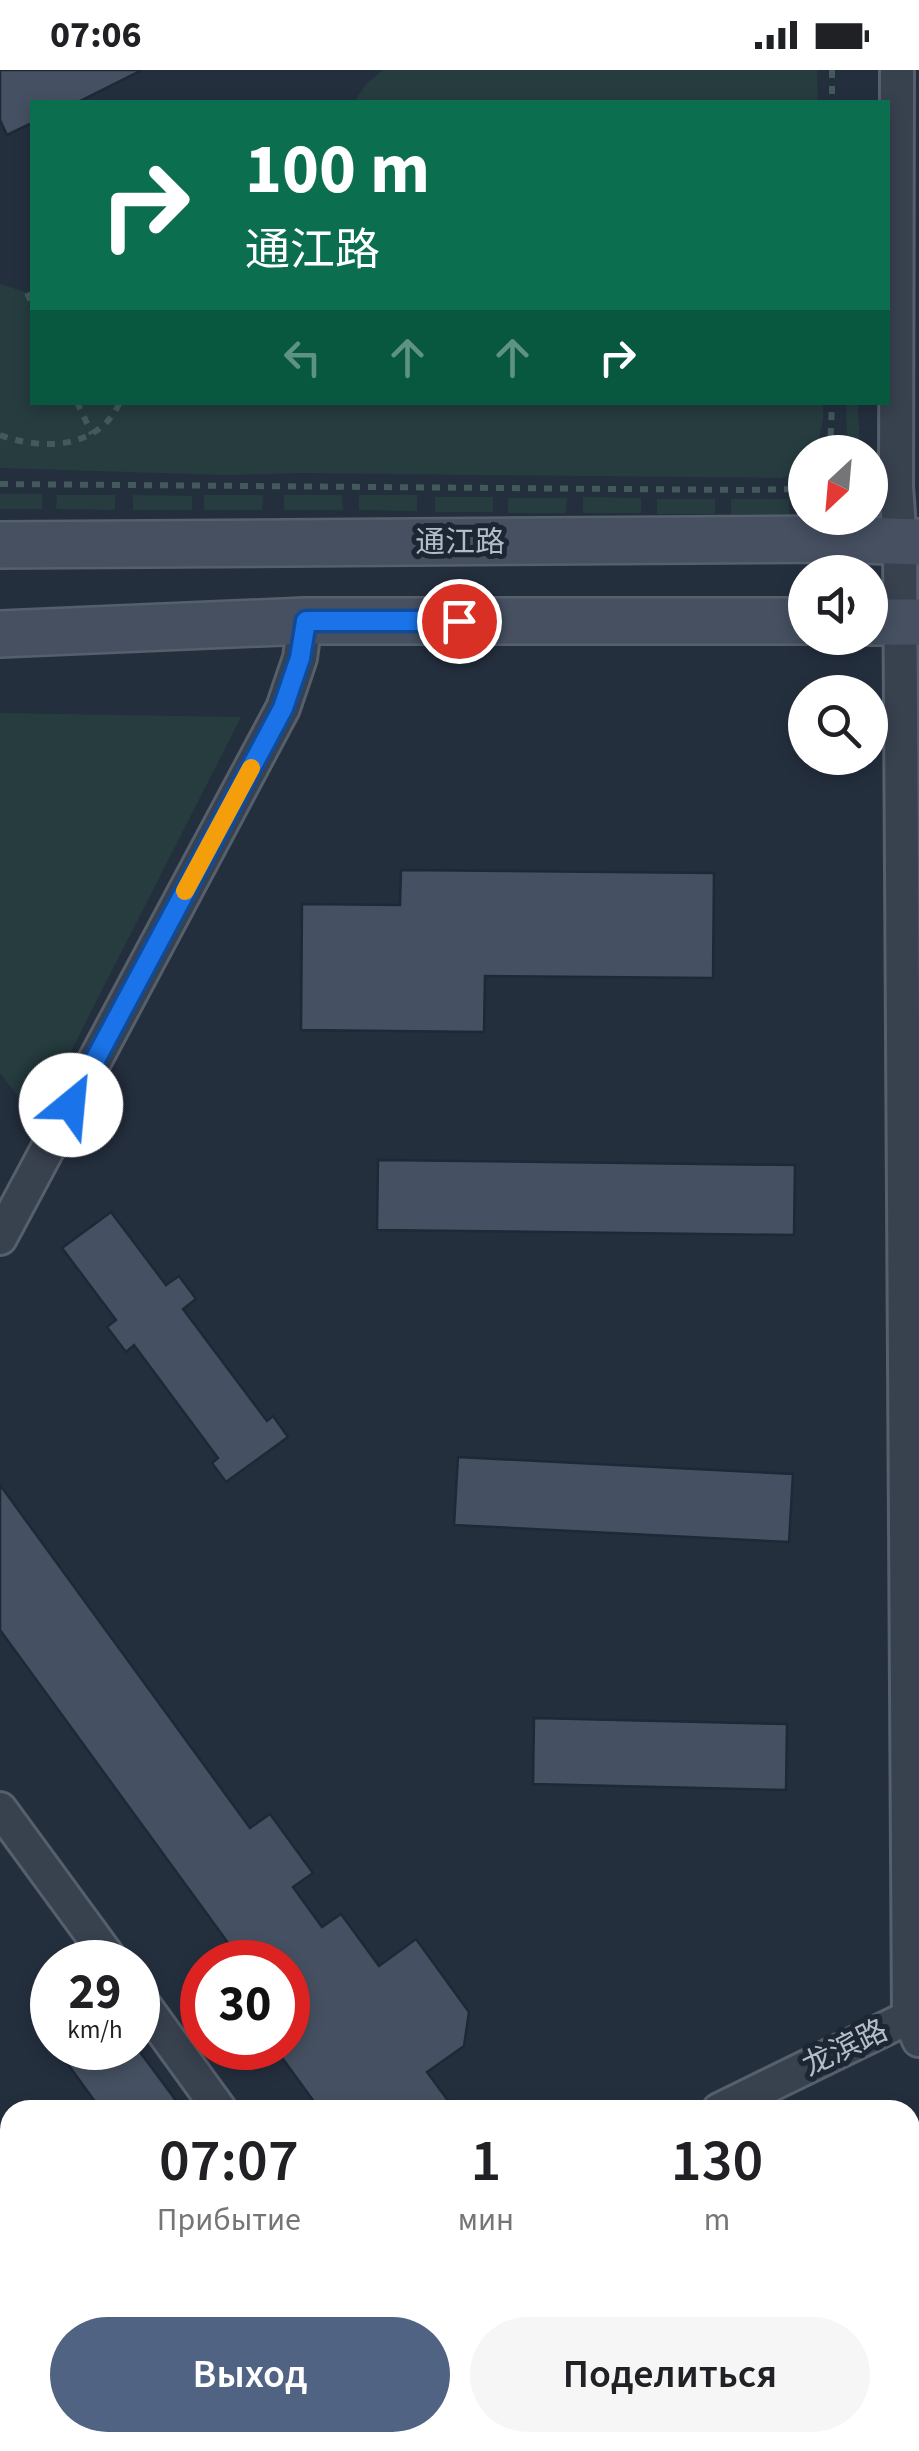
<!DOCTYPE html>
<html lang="ru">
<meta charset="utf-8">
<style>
body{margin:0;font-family:"Source Sans 3","Noto Sans SC",sans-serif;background:#f6f6f6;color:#202124;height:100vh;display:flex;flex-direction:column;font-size:38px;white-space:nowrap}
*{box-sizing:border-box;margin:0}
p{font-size:32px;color:#757577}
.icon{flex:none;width:55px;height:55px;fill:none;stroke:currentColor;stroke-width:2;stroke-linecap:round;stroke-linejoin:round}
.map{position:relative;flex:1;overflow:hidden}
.panel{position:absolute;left:0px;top:2030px;width:920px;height:352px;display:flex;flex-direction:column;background:#fff;border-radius:30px 30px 0 0;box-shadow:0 5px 15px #0003}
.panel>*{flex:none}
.banner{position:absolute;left:30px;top:30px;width:860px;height:305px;border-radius:0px;box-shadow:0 5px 15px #0003;background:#0b6e4f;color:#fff;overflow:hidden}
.needle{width:65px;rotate:206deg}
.buttons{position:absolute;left:788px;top:365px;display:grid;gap:20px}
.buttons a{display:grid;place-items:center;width:100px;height:100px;border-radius:50%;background:#fff;box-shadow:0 5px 15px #0003;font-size:50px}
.speed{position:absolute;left:30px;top:1870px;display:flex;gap:20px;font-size:50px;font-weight:700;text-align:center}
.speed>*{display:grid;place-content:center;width:130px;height:130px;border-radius:50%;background:#fff;box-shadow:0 5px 15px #0003;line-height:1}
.speed small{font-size:25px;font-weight:400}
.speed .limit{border:15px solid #d22;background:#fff;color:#111}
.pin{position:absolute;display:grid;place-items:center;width:85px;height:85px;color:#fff;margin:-42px;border:5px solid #fff;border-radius:50%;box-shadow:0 2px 10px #0007}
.me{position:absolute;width:110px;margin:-55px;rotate:28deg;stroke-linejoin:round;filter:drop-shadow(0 0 8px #0008)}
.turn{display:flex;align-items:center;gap:35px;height:210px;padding:0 50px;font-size:45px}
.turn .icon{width:130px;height:130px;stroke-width:2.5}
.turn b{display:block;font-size:70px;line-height:85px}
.lanes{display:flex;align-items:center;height:95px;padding:0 50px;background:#0003;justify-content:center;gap:50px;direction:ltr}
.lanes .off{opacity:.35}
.eta{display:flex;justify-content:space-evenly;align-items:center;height:170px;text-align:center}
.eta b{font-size:60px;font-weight:600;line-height:70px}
.action{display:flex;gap:20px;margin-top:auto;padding:20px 50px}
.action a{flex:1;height:115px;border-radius:60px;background:#506383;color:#fff;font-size:40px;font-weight:600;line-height:115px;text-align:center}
.action a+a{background:#f6f6f6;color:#202124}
.status{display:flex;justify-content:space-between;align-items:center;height:70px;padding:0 50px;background:#fff;direction:ltr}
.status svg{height:28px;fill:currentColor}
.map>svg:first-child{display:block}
</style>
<div class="status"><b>07:06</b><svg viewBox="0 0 49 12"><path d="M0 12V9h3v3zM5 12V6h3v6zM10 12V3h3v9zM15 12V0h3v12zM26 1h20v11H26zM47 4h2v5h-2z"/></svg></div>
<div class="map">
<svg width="919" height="2381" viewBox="0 0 919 2381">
<rect width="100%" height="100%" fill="#242f3e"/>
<!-- green -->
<path fill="#263c3f" d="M383 0H817L818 32H354L367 13Z
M0 214 32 224V332H823V350L816 382H805V400L782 408 303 403 225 405 0 398Z
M846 333H858L860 382H847Z
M0 424H42V439H0Z
M57 425H115V440L56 439Z
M133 425 192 426V440H133Z
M204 425H263L262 440H204Z
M284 425H342L343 440H284Z
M359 425H417V441L359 440Z
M435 427H493V442H435Z
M583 427 641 428V443H583Z
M508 428H567L566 443H508Z
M657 429H715V444H657Z
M731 429H789V444H731Z
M0 643 241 647 36 1050 0 1003Z"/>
<!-- building -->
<path fill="#455162" stroke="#1f2835" stroke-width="2.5" d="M0 0H142L78 32H32V53L7 65 0 50Z
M401 800 714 803 713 908 485 906 484 962 301 960 302 834 400 835Z
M378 1090 795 1095 794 1165 377 1160Z
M111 1142 166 1215 179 1206 196 1229 183 1239 267 1351 273 1346 288 1367 226 1412 212 1393 218 1388 134 1275 126 1282 107 1257 116 1250 62 1178Z
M458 1387 793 1404 789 1472 454 1455Z
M0 1415 250 1758 270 1744 313 1803 293 1817 322 1857 341 1844 379 1896 416 1869 469 1942 464 1976 427 2002 455 2040H320L275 1978H288V1892H242L0 1560Z
M534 1648 787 1654 786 1720 533 1714Z
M89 1978H137L183 2040H101L67 1993Z
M0 2160 10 2173V2286L0 2272Z
M910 2207 919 2215V2253L910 2262Z
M910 2267 919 2276V2381H906L898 2372H910Z
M73 2372H116L105 2381H79Z
M482 2372H640L649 2381H492Z"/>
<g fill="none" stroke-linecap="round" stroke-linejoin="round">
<!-- street casing -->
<g stroke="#565f6c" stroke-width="38">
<path id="street" d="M897 0 896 417 900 472 909 1947 919 1970
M0 1168 283 638 300 588 305 551
M0 1739 112 1892
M138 1927 220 2040
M719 2040 909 1947H919
M248 2381 259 2372"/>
</g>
<!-- secondary casing -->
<g stroke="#565f6c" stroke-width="50">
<path id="secondary" d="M0 475 831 469 919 472
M870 552H919
M0 564 305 551H805"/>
</g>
<!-- path -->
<path stroke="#44595c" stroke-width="6" stroke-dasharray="8 8" stroke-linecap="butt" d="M832 0V32
M27 223 32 234
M77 332 92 364
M0 365C43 381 99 379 120 332
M830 382 832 332
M0 414 745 420 792 419 805 415"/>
<!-- street -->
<use href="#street" stroke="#38414e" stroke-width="32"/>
<!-- secondary -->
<use href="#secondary" stroke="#465061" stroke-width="45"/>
</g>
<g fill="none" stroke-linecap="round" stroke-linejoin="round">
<!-- route casing -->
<g stroke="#114b97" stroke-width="25">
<path id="route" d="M71 1035 283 638 300 588 306 551H459"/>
</g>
<!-- route -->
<use href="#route" stroke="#1a73e8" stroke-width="18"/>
<!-- slow -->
<path stroke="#f59e0b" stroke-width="18" d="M185 821 251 698"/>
</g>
<g text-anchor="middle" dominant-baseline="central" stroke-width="10" stroke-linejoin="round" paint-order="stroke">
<!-- street labels -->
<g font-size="30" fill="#b4bcc9" stroke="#1d2633">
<text x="460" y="472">通江路</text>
<text transform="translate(845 1978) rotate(-26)">龙滨路</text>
</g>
</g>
</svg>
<div class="buttons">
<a><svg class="needle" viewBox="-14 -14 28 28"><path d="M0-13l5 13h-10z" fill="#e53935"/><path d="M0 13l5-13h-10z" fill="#757577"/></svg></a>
<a><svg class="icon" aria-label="sound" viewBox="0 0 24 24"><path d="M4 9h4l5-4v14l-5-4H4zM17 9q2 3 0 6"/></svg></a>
<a><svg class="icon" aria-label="search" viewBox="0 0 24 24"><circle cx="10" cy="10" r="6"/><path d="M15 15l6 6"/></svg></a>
</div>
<div class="speed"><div>29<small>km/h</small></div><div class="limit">30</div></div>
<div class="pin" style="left:459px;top:551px;background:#d93025"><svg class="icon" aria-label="arrive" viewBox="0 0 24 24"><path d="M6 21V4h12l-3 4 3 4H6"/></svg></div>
<svg class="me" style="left:71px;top:1035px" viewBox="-20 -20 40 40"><circle r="19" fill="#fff"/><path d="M0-13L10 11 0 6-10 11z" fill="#1a73e8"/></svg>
<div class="banner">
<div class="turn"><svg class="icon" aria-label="right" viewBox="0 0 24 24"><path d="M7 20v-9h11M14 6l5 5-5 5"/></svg><div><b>100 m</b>通江路</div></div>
<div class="lanes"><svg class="icon off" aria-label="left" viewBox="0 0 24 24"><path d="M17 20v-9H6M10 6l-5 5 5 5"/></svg><svg class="icon off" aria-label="ahead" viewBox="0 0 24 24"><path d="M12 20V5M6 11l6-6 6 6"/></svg><svg class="icon off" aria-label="ahead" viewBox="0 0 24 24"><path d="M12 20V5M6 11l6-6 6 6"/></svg><svg class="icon" aria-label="right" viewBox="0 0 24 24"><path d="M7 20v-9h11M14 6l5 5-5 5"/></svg></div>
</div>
<section class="panel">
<div class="eta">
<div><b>07:07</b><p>Прибытие</p></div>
<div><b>1</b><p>мин</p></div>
<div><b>130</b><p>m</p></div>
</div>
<div class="action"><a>Выход</a><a>Поделиться</a></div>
</section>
</div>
